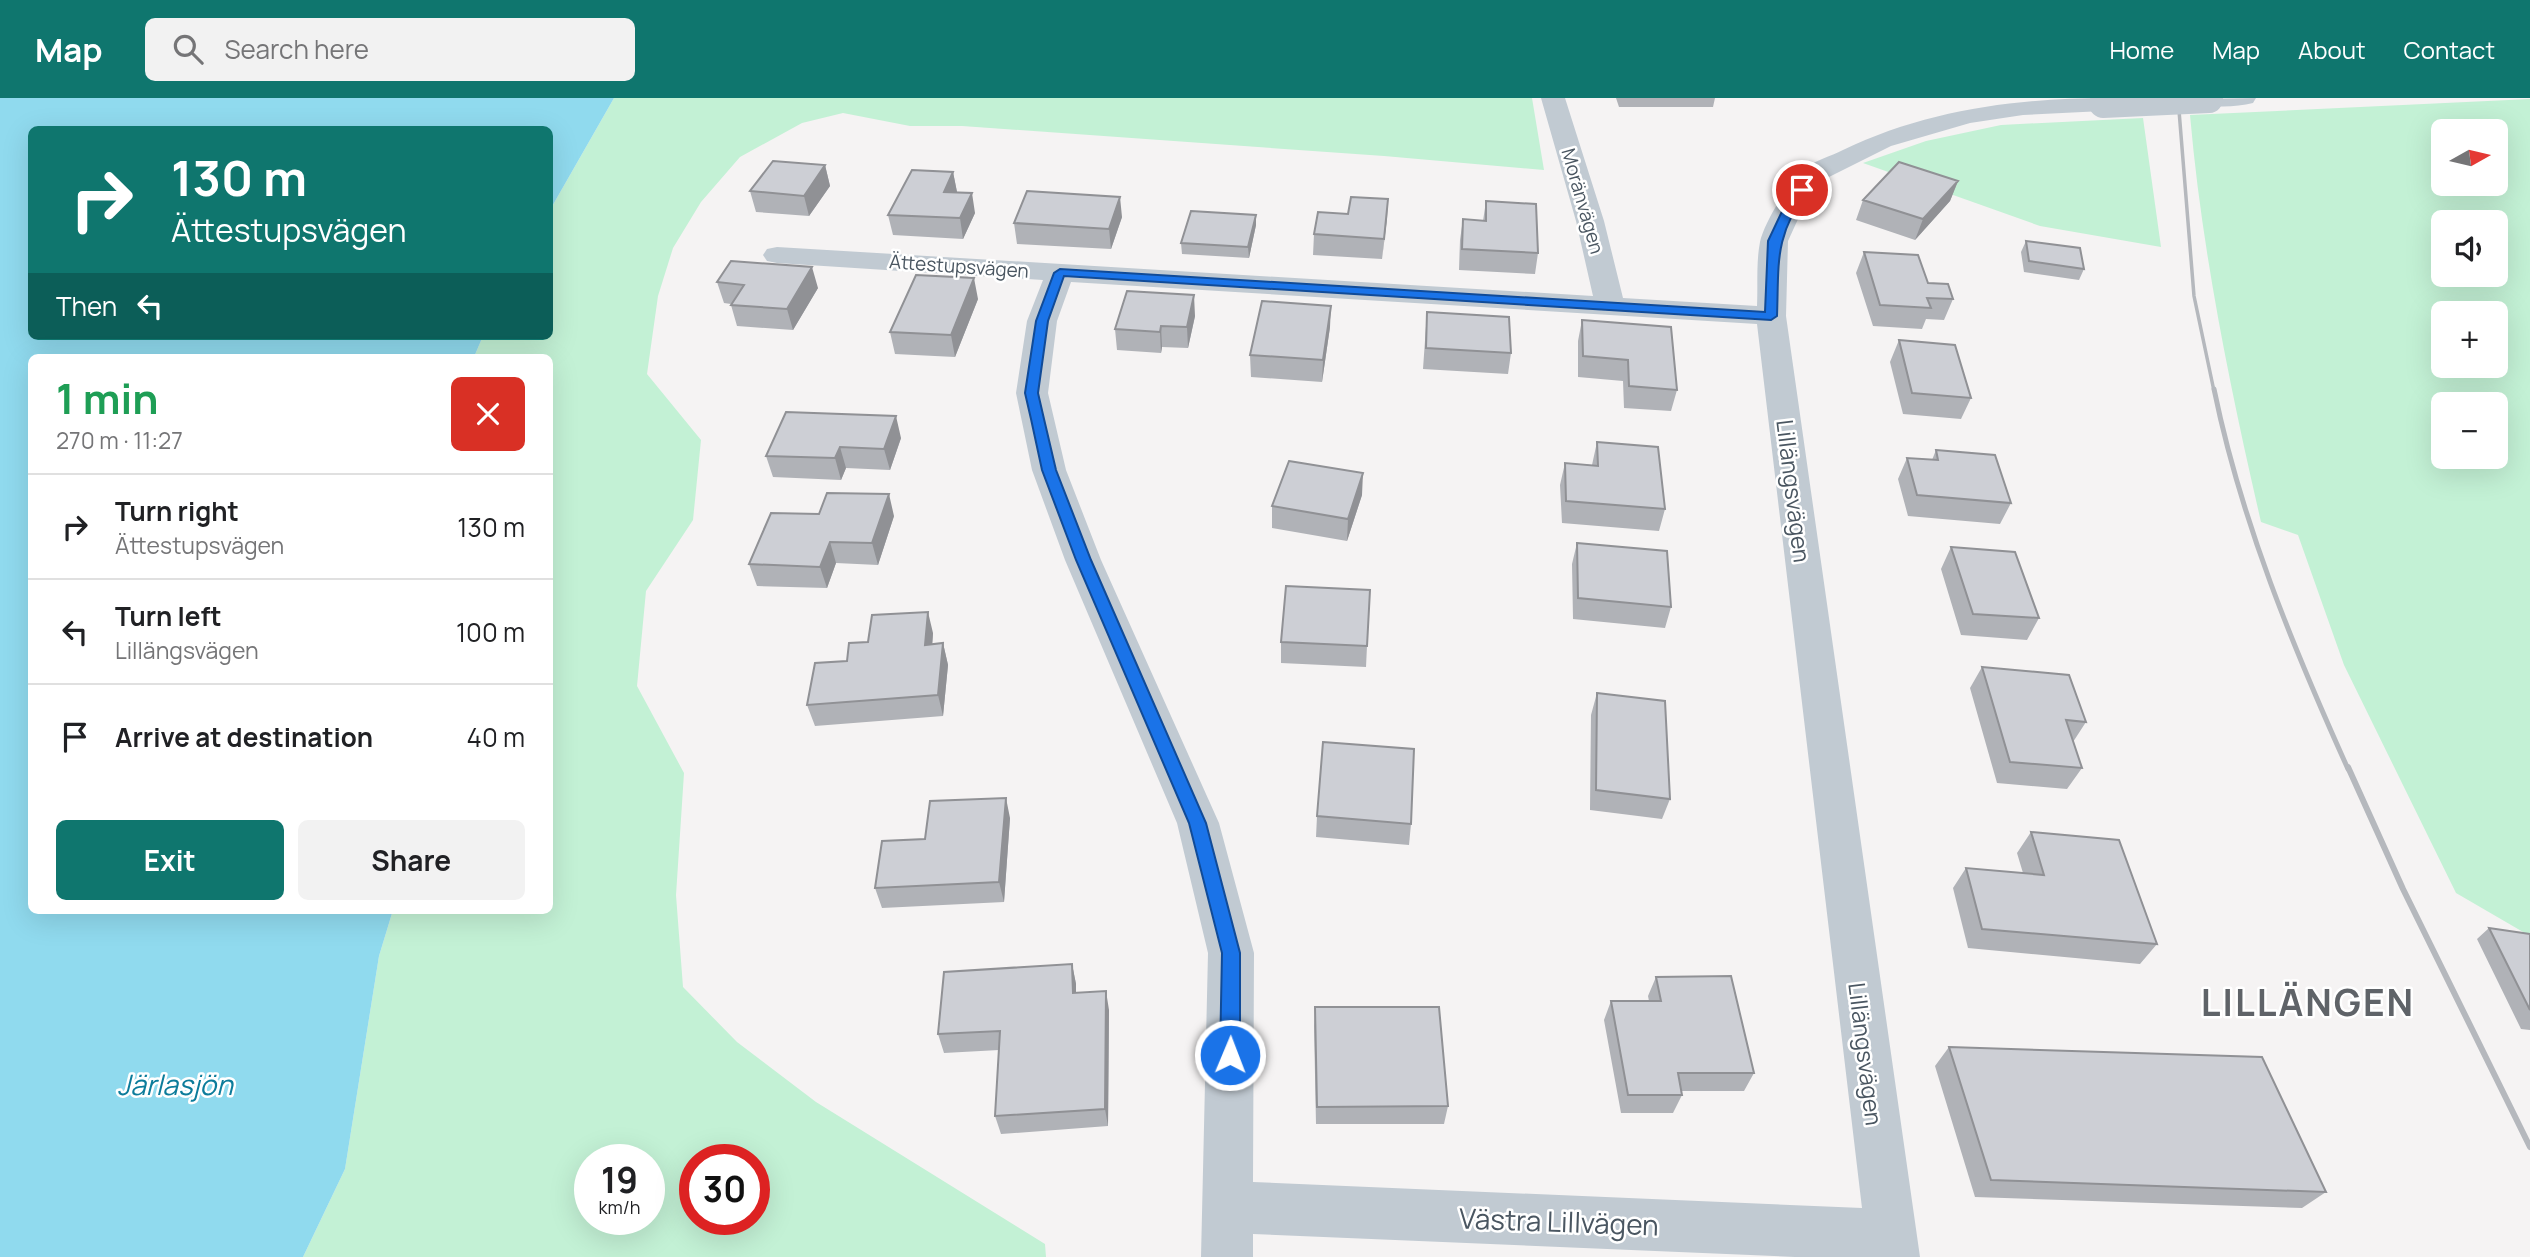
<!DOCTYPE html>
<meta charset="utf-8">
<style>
body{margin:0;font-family:Manrope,sans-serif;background:#f2f2f2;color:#202124;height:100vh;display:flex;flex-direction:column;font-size:26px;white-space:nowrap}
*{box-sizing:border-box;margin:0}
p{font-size:23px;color:#757577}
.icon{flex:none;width:38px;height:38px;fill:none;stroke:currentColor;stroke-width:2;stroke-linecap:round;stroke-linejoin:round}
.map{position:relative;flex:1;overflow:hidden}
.sheet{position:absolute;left:28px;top:256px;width:525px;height:560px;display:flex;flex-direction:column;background:#fff;border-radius:10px;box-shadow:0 7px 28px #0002}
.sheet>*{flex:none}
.guide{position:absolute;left:28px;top:28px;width:525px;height:214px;border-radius:10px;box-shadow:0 7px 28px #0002;background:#0f766e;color:#fff;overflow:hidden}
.needle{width:46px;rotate:82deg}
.tools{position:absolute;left:2431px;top:21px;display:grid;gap:14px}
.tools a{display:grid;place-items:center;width:77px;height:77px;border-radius:10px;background:#fff;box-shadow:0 7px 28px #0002;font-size:35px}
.speed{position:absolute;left:574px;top:1046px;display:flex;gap:14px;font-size:35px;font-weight:700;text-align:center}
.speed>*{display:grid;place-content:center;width:91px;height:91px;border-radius:50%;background:#fff;box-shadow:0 7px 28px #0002;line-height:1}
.speed small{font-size:18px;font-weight:400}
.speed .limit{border:10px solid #d22;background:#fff;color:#111}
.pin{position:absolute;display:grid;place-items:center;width:60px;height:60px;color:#fff;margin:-30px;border:4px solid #fff;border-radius:50%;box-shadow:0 2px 7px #0007}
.me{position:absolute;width:77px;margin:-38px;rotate:1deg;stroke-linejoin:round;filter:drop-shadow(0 0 5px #0008)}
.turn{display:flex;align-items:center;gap:24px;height:147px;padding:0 28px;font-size:32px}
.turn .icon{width:91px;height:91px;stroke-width:2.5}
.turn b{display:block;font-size:49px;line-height:60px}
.then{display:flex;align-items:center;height:66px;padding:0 28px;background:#0003;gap:14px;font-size:26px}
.round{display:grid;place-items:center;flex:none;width:74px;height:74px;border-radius:10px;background:#f2f2f2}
.headline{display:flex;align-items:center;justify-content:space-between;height:119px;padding:0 28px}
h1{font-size:42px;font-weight:700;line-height:52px;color:#1e9e55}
.action{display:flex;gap:14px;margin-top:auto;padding:14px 28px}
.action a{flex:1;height:80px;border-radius:10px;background:#0f766e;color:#fff;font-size:28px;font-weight:700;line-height:80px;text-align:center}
.action a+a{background:#f2f2f2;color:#202124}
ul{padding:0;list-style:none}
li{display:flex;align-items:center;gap:21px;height:105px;padding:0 28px;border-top:2px solid #e0e0e0}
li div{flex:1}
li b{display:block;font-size:26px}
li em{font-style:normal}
header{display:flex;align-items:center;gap:42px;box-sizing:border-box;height:98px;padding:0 35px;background:#0f766e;color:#fff}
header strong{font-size:33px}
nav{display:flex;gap:38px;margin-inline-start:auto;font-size:24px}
.search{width:490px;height:63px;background:#f2f2f2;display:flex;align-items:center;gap:18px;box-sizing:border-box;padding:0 24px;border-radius:10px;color:#757577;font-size:26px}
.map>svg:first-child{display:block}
</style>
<header>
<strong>Map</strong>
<div class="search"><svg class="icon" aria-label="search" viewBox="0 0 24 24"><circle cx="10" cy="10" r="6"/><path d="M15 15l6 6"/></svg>Search here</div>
<nav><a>Home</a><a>Map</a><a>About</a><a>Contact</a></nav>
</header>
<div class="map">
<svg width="2530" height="1159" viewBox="0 0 2530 1159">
<rect width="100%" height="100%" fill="#f5f3f3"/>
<!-- green -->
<path fill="#c3f1d5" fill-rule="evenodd" d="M614 0H1532L1544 72 1384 58 962 28H910L843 15 802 25 740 59 701 104 673 150 658 198 647 276 701 342 693 422 646 493 637 588 684 675 676 797 683 889 737 944 816 1004 1045 1146 1046 1159H303L345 1071 379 858 393 812H550V259H474L483 238H550V112ZM590 1062H649V1122H590ZM695 1062H754V1122H695Z
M2530 1V838L2456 795 2344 567 2298 437 2261 424C2230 289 2202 154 2190 17ZM2443 33H2496V86H2443ZM2443 124H2496V177H2443ZM2443 215H2496V268H2443ZM2443 306H2496V359H2443Z
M2143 20 2161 149 2040 128 1863 65 1926 43 2001 27Z"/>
<!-- water -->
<path fill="#90daee" d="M0 0H614L550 112V32H32V238H483L474 259H32V812H393L379 858 345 1071 303 1159H0Z"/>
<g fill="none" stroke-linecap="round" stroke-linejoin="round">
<!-- street -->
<path fill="#c1cad2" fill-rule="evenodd" d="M1541 0H1565L1604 123 1623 200 1757 208C1758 188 1756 164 1760 144 1764 125 1789 84 1804 71 1814 63 1831 58 1843 52 1926 12 2017 0 2108 0L2115 6 2112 11 2103 13 2023 17 1970 25 1891 48 1823 82 1804 108 1788 143 1786 218 1920 1159H1795L1253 1136V1159H1201L1208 855 1177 725 1065 462 1032 372 1016 295 1027 223 1043 182 777 165 767 163 763 157 767 151 777 149 1593 198 1576 123ZM1071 184 1757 226 1862 1110 1253 1084 1254 855 1219 725 1101 462 1066 372 1048 295 1057 223Z
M2256 0 2253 5C2237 9 2216 10 2200 6L2197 1Z"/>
<!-- rail-far2 -->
<path stroke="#b5b8bd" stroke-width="3.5" d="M2178 0 2194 198 2214 293"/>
<!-- rail-far1 -->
<path stroke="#b5b8bd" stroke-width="5" d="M2214 291C2241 423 2293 549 2348 671"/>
<!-- rail -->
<path stroke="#b5b8bd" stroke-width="6" d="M2348 669 2403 791 2530 1049"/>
<!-- street-bridge -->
<path stroke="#c1cad2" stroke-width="28" d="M2103 6 2209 1"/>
</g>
<!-- wall -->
<path fill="#b0b2b7" d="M1616 0H1715L1713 9H1619Z
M825 67 830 88 809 118 756 114 750 93Z
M953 74 957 94 975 115 963 141 893 137 888 117Z
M1958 83 1950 103 1915 142 1856 122 1863 102Z
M1388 101 1382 161 1313 157 1314 136Z
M1486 103 1538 155 1535 176 1459 172 1460 142 1463 121 1483 123Z
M1256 117V127L1249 160 1182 156 1181 145Z
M1122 119 1111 151 1017 146 1014 125Z
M2026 143 2084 171 2079 182 2024 174 2021 154Z
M1864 154 1928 185 1953 201 1944 222 1926 221 1922 231 1873 228 1856 175Z
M717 184 818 190 793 232 737 228 731 207V206L724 205Z
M978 201 955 259 895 256 890 234Z
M1427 214 1511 255 1508 276 1423 271Z
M1195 218 1188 250 1162 249 1161 255 1117 252 1115 231Z
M1582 222 1677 292 1671 313 1624 310 1623 283 1578 279V243Z
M1330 229 1322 284 1251 279 1250 257Z
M1899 242 1971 300 1961 321 1903 316 1890 264Z
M901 340 890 372 846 370 841 382 773 379 766 358Z
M1597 344 1665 411 1659 433 1562 425 1560 387 1565 365 1592 367Z
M1936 352 2011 405 2000 426 1908 418 1898 381 1907 360 1932 362Z
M1362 397 1347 443 1272 430V408Z
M894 418 878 467 836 465 827 490 757 488 749 466Z
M1577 445 1671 509 1665 530 1573 521 1572 466Z
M1951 449 2039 520 2027 542 1961 537 1941 471Z
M933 535 932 546 943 545 948 567 943 618 815 628 807 607 847 563 868 544Z
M1281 544 1367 548 1366 569 1281 565Z
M1982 569 2086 624 2073 644 2082 670 2067 691 1997 685 1970 590Z
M1597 595 1670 701 1662 721 1590 712 1591 617Z
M1317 718 1411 726 1409 747 1316 739Z
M1010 720 1004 804 882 810 875 790Z
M2031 734 2157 846 2140 866 1968 850 1953 790 1966 770 2023 775 2017 755Z
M2489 830 2530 836V932L2521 931 2477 841Z
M1072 866 1076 886V895L1109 912 1108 1028 1001 1036 995 1018 999 952 944 955 938 936Z
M1656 879 1754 975 1744 993H1681L1682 997 1673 1015H1621L1604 922 1611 903H1649L1648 898Z
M1315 909 1448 1008 1444 1026H1316L1314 928Z
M1949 949 2326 1094 2302 1110 1975 1099 1935 968Z"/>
<!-- shaded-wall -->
<path fill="#909195" d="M825 67 830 88 809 118 804 98Z
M953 74 957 94H944Z
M1958 83 1950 103 1915 142 1923 121Z
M972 95 975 115 963 141 960 120Z
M1120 99 1122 119 1111 151 1109 131Z
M1388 101 1387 121 1382 161Z
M1256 117V127L1249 160 1248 149Z
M812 169 818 190 793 232 787 211Z
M974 180 978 201 955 259 951 237Z
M1194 197 1195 218 1188 250 1187 229Z
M1331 208 1330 229 1322 284 1323 262Z
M1161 228 1162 249 1161 255 1160 234Z
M896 318 901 340 890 372 884 351Z
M840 349 846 370 841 382 835 360Z
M1363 375 1362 397 1347 443 1348 421Z
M889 396 894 418 878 467 872 445Z
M830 444 836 465 827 490 820 469Z
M928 514 933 535 931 568 925 547Z
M943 545 948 567 943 618 938 597Z
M1006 700 1010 720 1004 804 999 784Z
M1072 866 1076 886V914L1073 895Z
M1106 893 1109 912 1108 1028 1105 1011Z"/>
<!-- building -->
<path fill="#cdcfd5" stroke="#909195" stroke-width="2" d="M773 63 825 67 804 98 750 93Z
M1899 64 1958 83 1923 121 1863 102Z
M912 72 953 74 944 94 972 95 960 120 888 117Z
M1027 93 1120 99 1109 131 1014 125Z
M1351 99 1388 101 1384 141 1314 136 1318 114 1348 116Z
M1486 103 1536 106 1538 155 1462 151 1463 121 1486 123Z
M1191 113 1256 117 1248 149 1181 145Z
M2026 143 2080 150 2084 171 2029 163Z
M1864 154 1918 157 1928 185 1948 186 1953 201 1927 200 1931 210 1880 207Z
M731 163 812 169 787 211 731 207 744 187 717 184Z
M916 177 974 180 951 237 890 234Z
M1127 193 1194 197 1187 229 1161 228 1160 234 1115 231Z
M1262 203 1331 208 1323 262 1250 257Z
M1427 214 1509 219 1511 255 1426 250Z
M1582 222 1671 229 1677 292 1629 288 1628 262 1583 258Z
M1899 242 1955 247 1971 300 1912 295Z
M786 314 896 318 884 351 840 349 835 360 766 358Z
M1597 344 1658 349 1665 411 1566 403 1565 365 1598 368Z
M1936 352 1995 357 2011 405 1917 397 1907 360 1938 362Z
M1289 363 1363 375 1348 421 1272 408Z
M827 395 889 396 872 445 830 444 820 469 749 466 771 415 819 416Z
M1577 445 1667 453 1671 509 1578 500Z
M1951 449 2015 454 2039 520 1973 516Z
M1286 488 1370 492 1367 548 1281 544Z
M928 514 925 547 943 545 938 597 807 607 815 565 847 563 849 545 868 544 872 517Z
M1982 569 2069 577 2086 624 2066 622 2082 670 2010 664Z
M1597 595 1665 603 1670 701 1596 692Z
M1323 644 1414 651 1411 726 1317 718Z
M1006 700 999 784 875 790 882 743 925 741 930 703Z
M2031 734 2119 742 2157 846 1982 831 1966 770 2044 777Z
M2489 830 2530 836V912Z
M1072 866 1073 895 1106 893 1105 1011 995 1018 1000 933 938 936 944 874Z
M1731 878 1754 975H1678L1682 997H1628L1611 903H1661L1656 879Z
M1315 909H1439L1448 1008 1317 1009Z
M1949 949 2262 959 2326 1094 1991 1082Z"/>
<!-- route -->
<path fill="#1a73e8" stroke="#114b97" stroke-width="2" d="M1798 89 1808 92C1774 138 1779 164 1777 218L1771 222 1064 178 1048 223 1038 295 1044 321 1056 372 1091 462 1206 725 1240 855V957L1237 963 1230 966 1223 963 1220 957 1222 855 1189 725 1076 462 1042 372 1031 321 1025 295 1036 223 1054 175 1060 171 1765 214 1768 143 1785 107Z"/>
<g text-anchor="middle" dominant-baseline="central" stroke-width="5" stroke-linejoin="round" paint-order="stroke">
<!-- far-street labels -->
<g font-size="19" fill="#4a5661" stroke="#fff">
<text transform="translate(1583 103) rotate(74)">Moränvägen</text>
<text transform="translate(959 168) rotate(4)">Ättestupsvägen</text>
</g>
<!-- street labels -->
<g font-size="23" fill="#4a5661" stroke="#fff">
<text transform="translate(1794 393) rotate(83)">Lillängsvägen</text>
<text transform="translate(1866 956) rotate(83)">Lillängsvägen</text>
</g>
<!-- near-water labels -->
<g font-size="28" font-style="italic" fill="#0c7c9b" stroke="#fff">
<text x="175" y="986">Järlasjön</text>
</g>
<!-- near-street labels -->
<g font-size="28" fill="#4a5661" stroke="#fff">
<text transform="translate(1559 1123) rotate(2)">Västra Lillvägen</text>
</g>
<!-- near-district labels -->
<g font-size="37" font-weight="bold" letter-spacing="2" fill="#5f6368" stroke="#fff">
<text x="2308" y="904">LILLÄNGEN</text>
</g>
</g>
</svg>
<div class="tools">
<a><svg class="needle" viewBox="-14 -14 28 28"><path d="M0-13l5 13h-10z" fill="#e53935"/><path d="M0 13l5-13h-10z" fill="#757577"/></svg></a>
<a><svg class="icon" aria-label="sound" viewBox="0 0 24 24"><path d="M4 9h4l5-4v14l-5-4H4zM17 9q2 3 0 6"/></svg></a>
<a>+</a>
<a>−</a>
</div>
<div class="speed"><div>19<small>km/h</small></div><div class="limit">30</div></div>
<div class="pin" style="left:1802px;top:92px;background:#d93025"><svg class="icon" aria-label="arrive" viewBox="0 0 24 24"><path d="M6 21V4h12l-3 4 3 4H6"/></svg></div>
<svg class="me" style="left:1230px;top:957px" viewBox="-20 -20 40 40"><circle r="17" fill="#1a73e8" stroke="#fff" stroke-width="3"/><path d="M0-11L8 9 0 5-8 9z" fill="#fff"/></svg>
<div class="guide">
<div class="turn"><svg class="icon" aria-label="right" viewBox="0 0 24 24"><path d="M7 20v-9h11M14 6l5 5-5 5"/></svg><div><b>130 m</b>Ättestupsvägen</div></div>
<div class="then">Then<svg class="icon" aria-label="left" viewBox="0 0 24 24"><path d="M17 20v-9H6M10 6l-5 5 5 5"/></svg></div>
</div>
<section class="sheet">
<div class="headline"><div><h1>1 min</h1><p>270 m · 11:27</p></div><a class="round" style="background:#d93025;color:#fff"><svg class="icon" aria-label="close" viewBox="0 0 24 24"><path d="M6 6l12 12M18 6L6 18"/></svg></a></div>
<ul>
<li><svg class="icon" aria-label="right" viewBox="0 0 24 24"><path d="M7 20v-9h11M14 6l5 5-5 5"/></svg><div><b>Turn right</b><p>Ättestupsvägen</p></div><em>130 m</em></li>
<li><svg class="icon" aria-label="left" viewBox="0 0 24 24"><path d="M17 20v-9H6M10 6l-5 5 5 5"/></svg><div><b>Turn left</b><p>Lillängsvägen</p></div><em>100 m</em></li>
<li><svg class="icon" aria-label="arrive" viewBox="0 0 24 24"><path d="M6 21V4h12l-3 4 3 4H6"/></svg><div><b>Arrive at destination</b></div><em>40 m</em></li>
</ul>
<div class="action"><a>Exit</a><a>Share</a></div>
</section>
</div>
